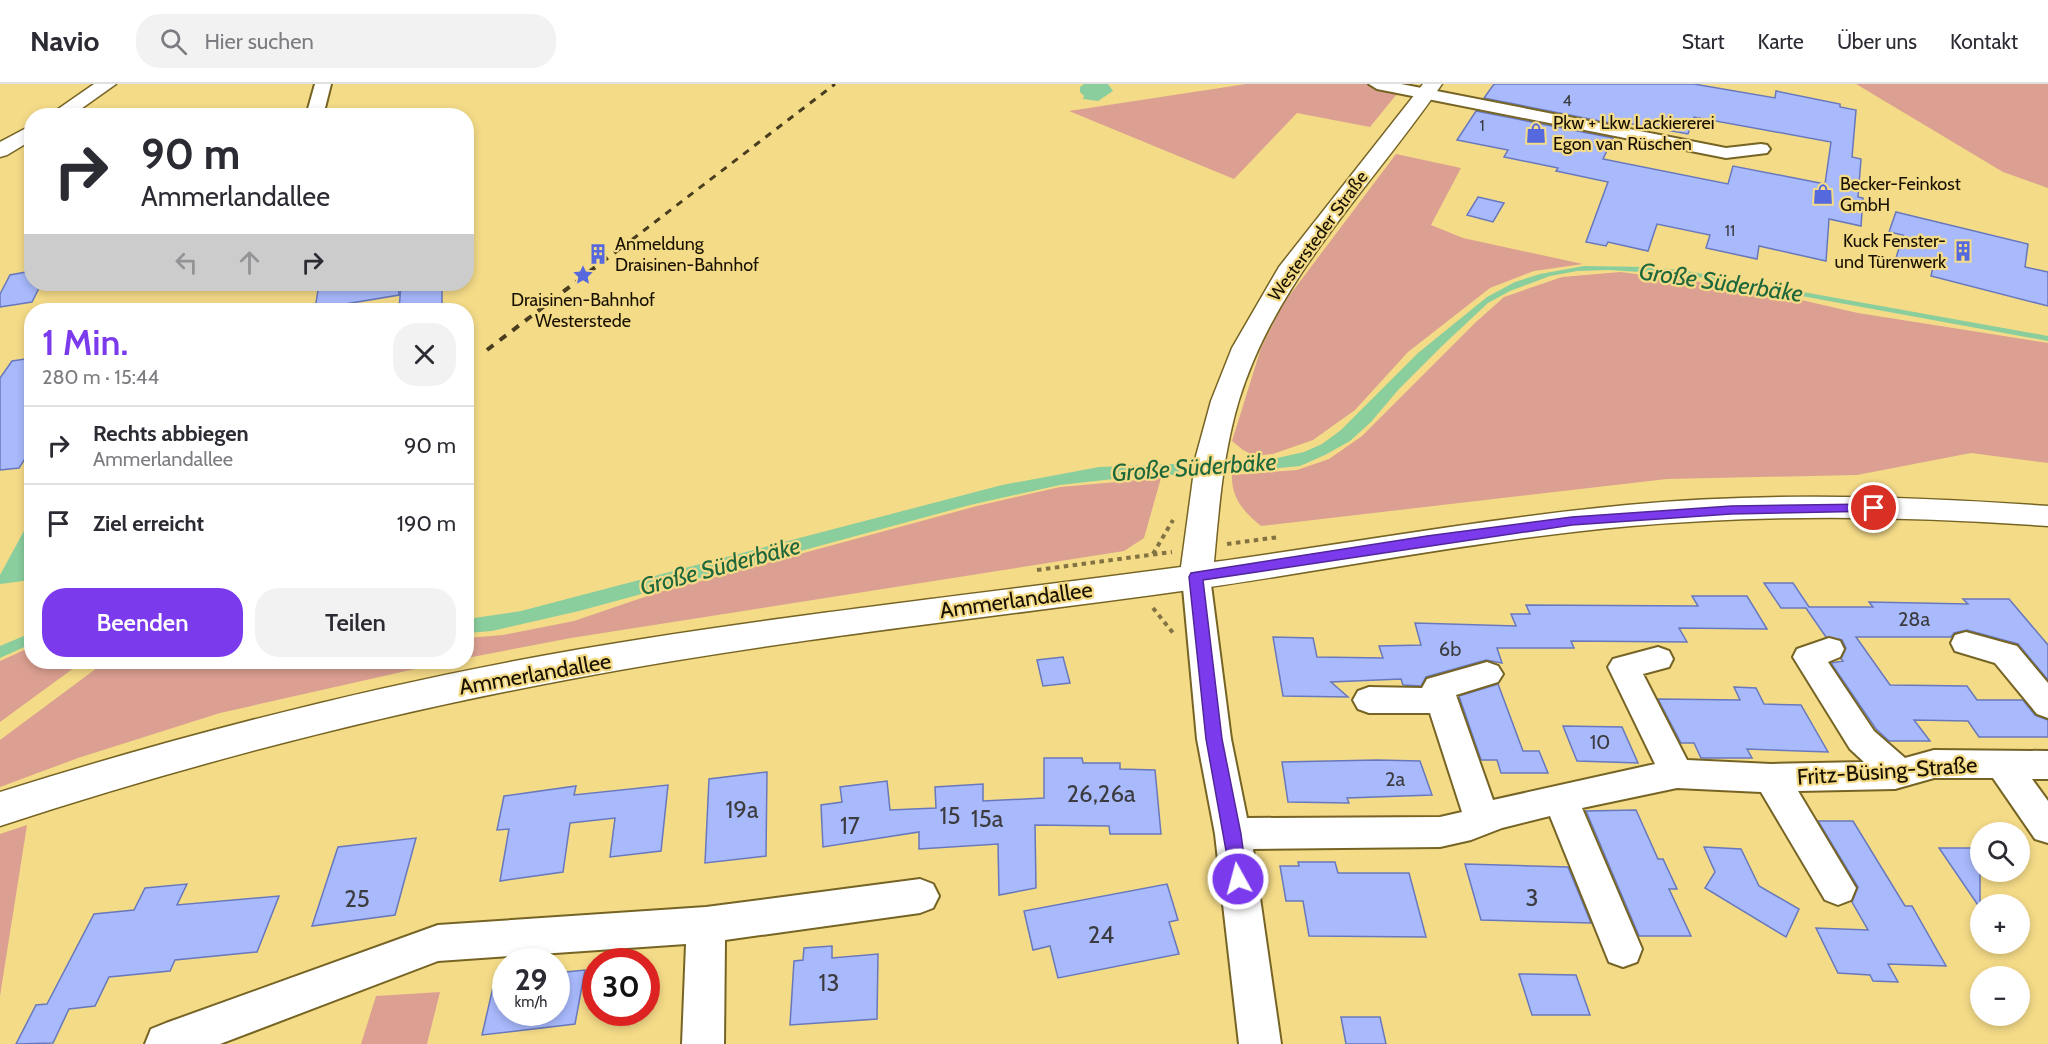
<!DOCTYPE html>
<html lang="de">
<meta charset="utf-8">
<style>
body{margin:0;font-family:Cabin,sans-serif;background:#f2f2f3;color:#2b2b33;height:100vh;display:flex;flex-direction:column;font-size:22px;white-space:nowrap}
*{box-sizing:border-box;margin:0}
p{font-size:20px;color:#7c7c81}
.icon{flex:none;width:33px;height:33px;fill:none;stroke:currentColor;stroke-width:2;stroke-linecap:round;stroke-linejoin:round}
.map{position:relative;flex:1;overflow:hidden}
.drawer{position:absolute;left:24px;top:219px;width:450px;height:366px;display:flex;flex-direction:column;background:#fff;border-radius:24px;box-shadow:0 3px 9px #0003}
.drawer>*{flex:none}
.hud{position:absolute;left:24px;top:24px;width:450px;height:183px;border-radius:24px;box-shadow:0 3px 9px #0003;background:#fff;color:#2b2b33;overflow:hidden}
.controls{position:absolute;left:1970px;top:738px;display:grid;gap:12px}
.controls a{display:grid;place-items:center;width:60px;height:60px;border-radius:50%;background:#fff;box-shadow:0 3px 9px #0003;font-size:30px}
.speed{position:absolute;left:492px;top:864px;display:flex;gap:12px;font-size:30px;font-weight:700;text-align:center}
.speed>*{display:grid;place-content:center;width:78px;height:78px;border-radius:50%;background:#fff;box-shadow:0 3px 9px #0003;line-height:1}
.speed small{font-size:15px;font-weight:400}
.speed .limit{border:9px solid #d22;background:#fff;color:#111}
.pin{position:absolute;display:grid;place-items:center;width:51px;height:51px;color:#fff;margin:-26px;border:3px solid #fff;border-radius:50%;box-shadow:0 2px 6px #0007}
.me{position:absolute;width:66px;margin:-33px;rotate:353deg;stroke-linejoin:round;filter:drop-shadow(0 0 4px #0008)}
.turn{display:flex;align-items:center;gap:21px;height:126px;padding:0 18px;font-size:27px}
.turn .icon{width:78px;height:78px;stroke-width:2.5}
.turn b{display:block;font-size:42px;line-height:51px}
.lanes{display:flex;align-items:center;height:57px;padding:0 18px;background:#0003;justify-content:center;gap:30px;direction:ltr}
.lanes .off{opacity:.35}
.round{display:grid;place-items:center;flex:none;width:63px;height:63px;border-radius:24px;background:#f2f2f3}
.overview{display:flex;align-items:center;justify-content:space-between;height:102px;padding:0 18px}
h1{font-size:36px;font-weight:600;line-height:45px;color:#7c3aed}
.primary-button{display:flex;gap:12px;margin-top:auto;padding:12px 18px}
.primary-button a{flex:1;height:69px;border-radius:24px;background:#7c3aed;color:#fff;font-size:24px;font-weight:600;line-height:69px;text-align:center}
.primary-button a+a{background:#f2f2f3;color:#2b2b33}
ul{padding:0;list-style:none}
li{display:flex;align-items:center;gap:18px;height:78px;padding:0 18px;border-top:2px solid #e1e1e2}
li div{flex:1}
li b{display:block;font-size:22px}
li em{font-style:normal}
header{display:flex;align-items:center;gap:36px;box-sizing:border-box;height:84px;padding:0 30px;background:#fff;border-bottom:2px solid #e1e1e2}
header strong{font-size:28px}
nav{display:flex;gap:33px;margin-inline-start:auto;font-size:21px}
.search{width:420px;height:54px;background:#f2f2f3;display:flex;align-items:center;gap:15px;box-sizing:border-box;padding:0 21px;border-radius:24px;color:#7c7c81;font-size:22px}
.map>svg:first-child{display:block}
</style>
<header>
<strong>Navio</strong>
<div class="search"><svg class="icon" aria-label="search" viewBox="0 0 24 24"><circle cx="10" cy="10" r="6"/><path d="M15 15l6 6"/></svg>Hier suchen</div>
<nav><a>Start</a><a>Karte</a><a>Über uns</a><a>Kontakt</a></nav>
</header>
<div class="map">
<svg width="2048" height="960" viewBox="0 0 2048 960">
<rect width="100%" height="100%" fill="#f4db88"/>
<!-- green -->
<path fill="#dca092" d="M1246 0H1405L1370 43 1297 29 1234 95 1069 27Z
M1856 0H2048V104L2003 88Z
M1396 70 1461 84 1431 141 1463 154 1583 180 1534 187 1490 204 1408 268 1355 326 1313 356 1273 370 1255 372 1243 366 1232 357 1261 264 1283 220Z
M1620 188 1701 198 1784 212 1858 229 2048 259V379L1971 369 1857 391 1667 395 1261 442C1244 428 1231 414 1232 391L1297 386 1329 375 1362 352 1476 238 1504 213 1562 193Z
M1161 394 1144 454 1124 467 571 554 467 574V554L503 551 574 537 656 509 977 422 1060 403Z
M31 563 32 578H82L0 638V577Z
M105 578H446L220 629 78 674 0 703V656Z
M27 741 0 912V750Z
M440 908 427 960H361L376 912Z"/>
<!-- water -->
<path fill="#8ace9e" d="M1084 0H1108L1113 7 1098 17 1083 15 1084 12 1080 8V3Z
M1584 182 1648 183 1681 186 2048 252V257L1687 191 1609 186 1577 187 1550 192 1510 207 1488 219 1442 262 1399 305 1371 338 1350 357 1325 371 1300 382 1230 389 1140 392 1060 401 970 421 579 527 492 547 467 549V535L521 527 1002 401 1099 383 1248 377 1277 374 1304 368 1322 360 1341 346 1418 269 1487 213 1515 198 1540 190Z
M31 434V496L0 500V491Z
M31 549V560L0 574V562Z"/>
<!-- pier -->
<path fill="#f4db88" d="M1231 374 1228 392 1178 395 1180 376Z"/>
<!-- building -->
<path fill="#a8b9fc" stroke="#6878bc" stroke-width="1.5" d="M1494 0H1694L1775 14 1776 7 1840 20V23L1856 26 1852 73 1861 75 1858 113 1863 114 1861 142 1829 135 1826 177 1759 162 1757 175 1706 164 1710 151 1657 140 1648 167 1608 158 1606 162 1586 158 1608 98 1556 87 1558 84 1504 73 1508 66 1457 56 1476 27 1613 54 1603 75 1728 100 1733 82 1825 100 1831 58 1694 33 1688 50 1621 38 1620 41 1484 14Z
M1478 113 1504 119 1493 138 1467 131Z
M1896 128 2028 160 2025 183 2048 188V222L1931 192 1933 183 1896 174 1903 151 1889 148Z
M32 187V200H41L32 218 0 223V210L10 191Z
M319 200H398L399 211 315 225Z
M401 200H442V220L399 226Z
M32 274V364L19 384 0 386V294L12 277Z
M1764 499H1793L1809 523H1873L1869 518 1968 520 1963 515H2009L2048 561V596L2018 560 1967 546 1954 549 1951 553H1856L1890 601 1967 602 1977 616H2023L2035 631 2048 636V653H1979L1968 637 1914 636 1930 657H1889L1876 645 1831 579 1843 577 1841 575 1846 564 1842 556 1826 553 1806 524H1781Z
M1692 512H1747L1767 545 1679 544 1687 558 1571 557 1574 564H1497L1502 579 1486 576 1426 593 1421 602 1403 601 1401 595 1331 598 1348 613 1283 612 1273 553 1313 554 1317 573 1383 574 1379 562 1421 561 1415 539 1516 542 1511 530H1530L1526 521 1698 522Z
M1063 573 1070 599 1043 602 1037 576Z
M1498 600 1523 667H1539L1548 689H1501L1497 676H1481L1459 612Z
M1734 603 1756 604 1764 620 1801 621 1828 668 1747 665 1752 674H1701L1694 659H1681L1658 615 1740 616Z
M1563 642 1622 643 1638 679 1577 677Z
M1044 674H1082L1083 679H1120V685L1155 686 1161 750H1110L1109 742 1035 741 1036 804 999 811 998 760 919 765V748L823 763 821 721 842 718 840 703 887 697 890 726 936 724 935 703 983 700V717L1044 714Z
M1377 676 1420 677 1432 711 1347 714 1349 719 1288 718 1282 678Z
M767 688 766 772 705 779 709 695Z
M668 701 661 767 610 773 615 734 570 739 563 788 500 797 509 745 497 746 504 712 576 702 574 711Z
M1636 726 1658 775H1663L1677 805H1669L1691 852H1639L1586 727Z
M1818 737H1853L1905 822H1912L1946 882 1888 880 1898 898 1873 897 1870 891 1838 889 1816 844 1868 846 1852 818 1858 803Z
M416 754 395 831 312 842 338 763Z
M1704 763 1741 765 1759 802 1799 825 1786 853 1705 804 1715 788Z
M1939 764H1980V824Z
M1298 778H1335L1338 789H1409L1426 853 1309 852 1303 817H1286L1280 782H1299Z
M1465 780 1568 783 1591 839 1481 836Z
M187 800 177 821 279 812 257 868 175 876 170 887 109 893 95 922 69 925 53 959 16 960 36 921 47 920 94 830 134 826 145 804Z
M1167 800 1178 836 1169 838 1179 870 1058 894 1050 862 1033 866 1024 827Z
M832 862V874L878 870 877 935 790 941 794 877 803 876 804 864Z
M497 886 506 887V928H556V889L585 886 575 940 482 951Z
M1519 890 1576 891 1590 931H1532Z
M1341 933H1380L1386 960H1346Z"/>
<g fill="none" stroke-linecap="round" stroke-linejoin="round">
<!-- minor casing -->
<g stroke="#766425" stroke-width="4">
<path id="minor" d="M315 0H331L323 32H306Z
M1369 0H1401L1726 64 1761 60 1767 61 1770 65 1767 69 1726 74 1377 5Z
M1196 483 1206 486 1210 493 1231 655 1247 734 1440 733 1462 728 1430 629H1369L1358 625 1353 616 1358 607 1369 603 1422 604 1427 595 1487 578 1498 582 1503 590 1498 598 1456 611 1493 716 1655 680 1608 583 1613 575 1658 563 1669 567 1673 575 1669 583 1643 590 1687 676 1771 680 1864 678 1850 665 1793 573 1797 565 1829 554 1840 557 1844 565 1840 573 1828 578 1874 647 1905 674 1934 666 2048 667V695H2032L2048 717V759L2035 755 1993 694H1934L1895 705 1798 707 1856 804 1851 816 1838 821 1825 816 1761 708 1677 704 1582 724 1642 865 1637 878 1623 883 1609 878 1550 732 1502 744 1471 756 1440 763 1253 765 1281 960H1239L1215 750 1197 655 1182 493 1186 486Z
M1966 548 2017 562 2048 599V634L2037 630 1995 579 1955 567 1951 559 1955 551Z
M920 795 933 800 939 812 933 824 920 829 725 856 724 960H682L686 860 438 877 220 960H145L151 945 166 939 438 841 706 823Z"/>
</g>
<!-- major casing -->
<g stroke="#766425" stroke-width="3">
<path id="major" d="M94 0H116L71 32H48Z
M1423 0H1442C1371 104 1277 193 1239 316 1223 369 1219 423 1214 478 1352 459 1489 434 1627 421 1767 408 1908 412 2048 422V442C1909 432 1770 430 1631 442 1485 455 1341 484 1196 505 990 534 781 555 576 594 381 630 189 680 0 742V708C191 648 384 599 581 565 780 531 981 510 1181 483L1196 372 1211 317 1232 264 1279 183Z
M32 41V56L7 71 0 73V58Z"/>
</g>
<!-- path -->
<path stroke="#837342" stroke-width="4" stroke-dasharray="4.5 4.5" stroke-linecap="butt" d="M1227 460 1279 453
M1153 470 1173 436
M1037 486 1172 468
M1153 524 1173 549"/>
<!-- minor -->
<use href="#minor" fill="#fff" fill-rule="evenodd"/>
<!-- major -->
<use href="#major" fill="#fff" fill-rule="evenodd"/>
<!-- rail-far1 -->
<path stroke="#483d1e" stroke-width="3" stroke-dasharray="7 7" stroke-linecap="butt" d="M621 164 835 0"/>
<!-- rail -->
<path stroke="#483d1e" stroke-width="4" stroke-dasharray="8 8" stroke-linecap="butt" d="M487 266 623 162"/>
</g>
<!-- route -->
<path fill="#7c3aed" stroke="#51269a" stroke-width="1.5" d="M1874 420 1880 424 1878 427 1731 430 1572 441 1203 496 1222 655 1241 750 1247 795 1244 800 1238 802 1232 800 1206 655 1189 493 1191 489 1427 452 1572 433 1731 422Z"/>
<!-- icons -->
<defs>
<g id="shop-bare" transform="scale(1.62)"><path d="M-5-2.5h2.3a2.7 3.5 0 0 1 5.4 0H5L5.5 6h-11ZM-1.5-2.5h3a1.5 2.3 0 0 0-3 0Z" fill="#5668de" stroke="#f4db88" stroke-width="2.5" paint-order="stroke"/></g>
<g id="building-bare" transform="scale(1.62)"><path d="M-4-6H4V6H1V3H-1V6H-4ZM-2.5-4.3h1.7v1.8h-1.7ZM.8-4.3h1.7v1.8H.8ZM-2.5-1h1.7V.8h-1.7ZM.8-1h1.7V.8H.8Z" fill="#5668de" stroke="#f4db88" stroke-width="2.5" paint-order="stroke"/></g>
<g id="sight-bare" transform="scale(1.62)"><path d="M0-6L1.8-2.2L6-1.7L2.9 1.2L3.7 5.4L0 3.3L-3.7 5.4L-2.9 1.2L-6-1.7L-1.8-2.2Z" fill="#5668de" stroke="#f4db88" stroke-width="2.5" paint-order="stroke"/></g>
</defs>
<g fill-rule="evenodd">
<use href="#shop-bare" x="1536" y="49"/>
<use href="#shop-bare" x="1823" y="110"/>
<use href="#building-bare" x="1963" y="167"/>
<use href="#building-bare" x="598" y="170"/>
<use href="#sight-bare" x="583" y="191"/>
</g>
<g text-anchor="middle" dominant-baseline="central" stroke-width="4.5" stroke-linejoin="round" paint-order="stroke">
<!-- far-number labels -->
<g font-size="16" fill="#3c3b3f">
<text x="1567" y="16">4</text>
<text x="1482" y="41">1</text>
<text x="1730" y="146">11</text>
</g>
<!-- far-poi labels -->
<g font-size="18" fill="#181100" stroke="#f4db88" text-anchor="start">
<text x="1553" y="39">Pkw + Lkw Lackiererei<tspan x="1553" dy="21">Egon van Rüschen</tspan></text>
<text x="1840" y="100">Becker-Feinkost<tspan x="1840" dy="21">GmbH</tspan></text>
<text x="1946" y="157" text-anchor="end">Kuck Fenster-<tspan x="1946" dy="21">und Türenwerk</tspan></text>
<text x="615" y="160">Anmeldung<tspan x="615" dy="21">Draisinen-Bahnhof</tspan></text>
<text x="583" y="216" text-anchor="middle">Draisinen-Bahnhof<tspan x="583" dy="21">Westerstede</tspan></text>
</g>
<!-- far-street labels -->
<g font-size="18" fill="#181100" stroke="#f4db88">
<text transform="translate(1318 152) rotate(-54)">Westersteder Straße</text>
</g>
<!-- number labels -->
<g font-size="20" fill="#3c3b3f">
<text x="1914" y="535">28a</text>
<text x="1450" y="565">6b</text>
<text x="1600" y="658">10</text>
<text x="1395" y="695">2a</text>
</g>
<!-- street labels -->
<g font-size="22" fill="#181100" stroke="#f4db88">
<text transform="translate(1016 516) rotate(-8)">Ammerlandallee</text>
<text transform="translate(535 590) rotate(-10)">Ammerlandallee</text>
<text transform="translate(1887 687) rotate(-4)">Fritz-Büsing-Straße</text>
</g>
<!-- water labels -->
<g font-size="24" font-style="italic" fill="#1d673b" stroke="#f4db88">
<text transform="translate(1721 198) rotate(8)">Große Süderbäke</text>
<text transform="translate(1194 383) rotate(-4)">Große Süderbäke</text>
<text transform="translate(720 482) rotate(-15)">Große Süderbäke</text>
</g>
<!-- near-number labels -->
<g font-size="24" fill="#3c3b3f">
<text x="1101" y="709">26,26a</text>
<text x="742" y="725">19a</text>
<text x="950" y="731">15</text>
<text x="987" y="734">15a</text>
<text x="850" y="741">17</text>
<text x="1532" y="813">3</text>
<text x="357" y="814">25</text>
<text x="1101" y="850">24</text>
<text x="829" y="898">13</text>
</g>
</g>
</svg>
<div class="controls">
<a><svg class="icon" aria-label="search" viewBox="0 0 24 24"><circle cx="10" cy="10" r="6"/><path d="M15 15l6 6"/></svg></a>
<a>+</a>
<a>−</a>
</div>
<div class="speed"><div>29<small>km/h</small></div><div class="limit">30</div></div>
<div class="pin" style="left:1874px;top:424px;background:#d93025"><svg class="icon" aria-label="arrive" viewBox="0 0 24 24"><path d="M6 21V4h12l-3 4 3 4H6"/></svg></div>
<svg class="me" style="left:1238px;top:795px" viewBox="-20 -20 40 40"><circle r="17" fill="#7c3aed" stroke="#fff" stroke-width="3"/><path d="M0-11L8 9 0 5-8 9z" fill="#fff"/></svg>
<div class="hud">
<div class="turn"><svg class="icon" aria-label="right" viewBox="0 0 24 24"><path d="M7 20v-9h11M14 6l5 5-5 5"/></svg><div><b>90 m</b>Ammerlandallee</div></div>
<div class="lanes"><svg class="icon off" aria-label="left" viewBox="0 0 24 24"><path d="M17 20v-9H6M10 6l-5 5 5 5"/></svg><svg class="icon off" aria-label="ahead" viewBox="0 0 24 24"><path d="M12 20V5M6 11l6-6 6 6"/></svg><svg class="icon" aria-label="right" viewBox="0 0 24 24"><path d="M7 20v-9h11M14 6l5 5-5 5"/></svg></div>
</div>
<section class="drawer">
<div class="overview"><div><h1>1 Min.</h1><p>280 m · 15:44</p></div><a class="round"><svg class="icon" aria-label="close" viewBox="0 0 24 24"><path d="M6 6l12 12M18 6L6 18"/></svg></a></div>
<ul>
<li><svg class="icon" aria-label="right" viewBox="0 0 24 24"><path d="M7 20v-9h11M14 6l5 5-5 5"/></svg><div><b>Rechts abbiegen</b><p>Ammerlandallee</p></div><em>90 m</em></li>
<li><svg class="icon" aria-label="arrive" viewBox="0 0 24 24"><path d="M6 21V4h12l-3 4 3 4H6"/></svg><div><b>Ziel erreicht</b></div><em>190 m</em></li>
</ul>
<div class="primary-button"><a>Beenden</a><a>Teilen</a></div>
</section>
</div>
